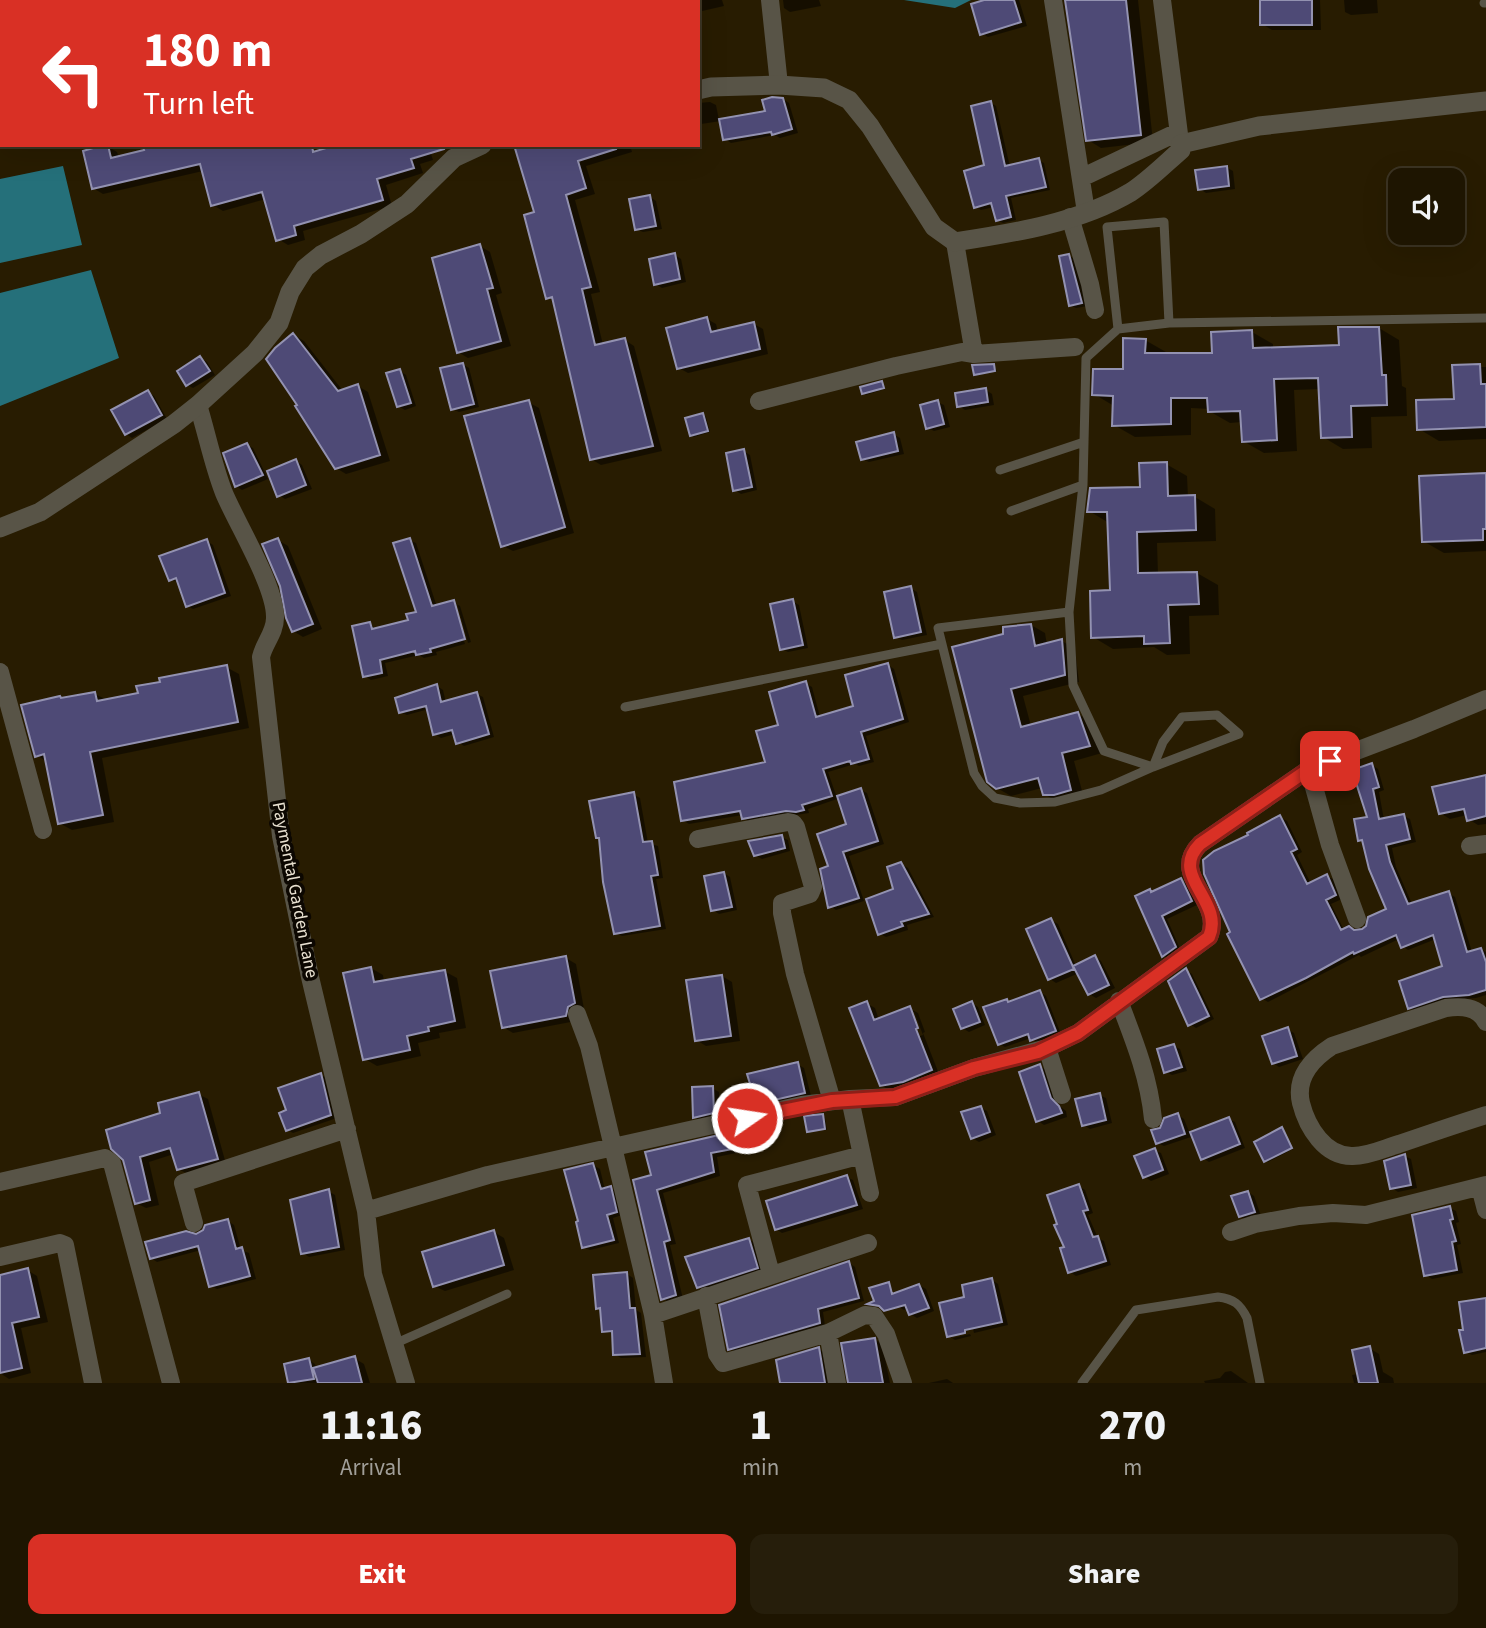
<!DOCTYPE html>
<style>
body{margin:0;font-family:"Source Sans 3",sans-serif;background:#261e0b;color:#f1f3f6;height:100vh;display:flex;flex-direction:column;font-size:26px;white-space:nowrap}
*{box-sizing:border-box;margin:0}
p{font-size:23px;color:#a19f99}
.icon{flex:none;width:38px;height:38px;fill:none;stroke:currentColor;stroke-width:2;stroke-linecap:round;stroke-linejoin:round}
.map{position:relative;height:1383px;overflow:hidden}
.drawer{display:flex;flex-direction:column;background:#1e1501;flex:1}
.drawer>*{flex:none}
.guide{position:absolute;left:0px;top:0px;width:700px;height:147px;box-shadow:0 7px 28px #0002,0 0 0 2px #3c3423;background:#d93025;color:#fff;overflow:hidden}
.buttons{position:absolute;left:1388px;top:168px;display:grid;gap:14px}
.buttons a{display:grid;place-items:center;width:77px;height:77px;border-radius:14px;background:#1e1501;box-shadow:0 7px 28px #0002,0 0 0 2px #3c3423;font-size:35px}
.pin{position:absolute;display:grid;place-items:center;width:60px;height:60px;color:#fff;margin:-30px;border-radius:14px;box-shadow:0 4px 10px #0006}
.me{position:absolute;width:77px;margin:-38px;rotate:77deg;stroke-linejoin:round;filter:drop-shadow(0 0 5px #0008)}
.turn{display:flex;align-items:center;gap:24px;height:147px;padding:0 28px;font-size:32px}
.turn .icon{width:91px;height:91px;stroke-width:2.5}
.turn b{display:block;font-size:49px;line-height:60px}
.eta{display:flex;justify-content:space-evenly;align-items:center;height:119px;text-align:center}
.eta b{font-size:42px;font-weight:800;line-height:49px}
.primary-button{display:flex;gap:14px;margin-top:auto;padding:14px 28px}
.primary-button a{flex:1;height:80px;border-radius:14px;background:#d93025;color:#fff;font-size:28px;font-weight:800;line-height:80px;text-align:center}
.primary-button a+a{background:#261e0b;color:#f1f3f6}
.map>svg:first-child{display:block}
</style>
<div class="map">
<svg width="1486" height="1383" viewBox="0 0 1486 1383">
<rect width="100%" height="100%" fill="#281c01"/>
<!-- water -->
<path fill="#25707a" d="M904 0H971L955 8Z
M63 166 82 245 0 263V179Z
M91 270 119 358 0 406V293Z"/>
<!-- shadow -->
<path fill="#0007" fill-rule="evenodd" d="M0 0 2 4 0 19Z
M56 0H247L50 2Z
M283 0H314L315 2H283Z
M690 0H722L724 6 698 12V2Z
M783 0H819L821 6 790 12 784 8Z
M992 0H1019L1027 26 988 37 982 34Z
M1066 0H1138L1153 142 1101 148 1088 140Z
M1262 0H1320L1321 30H1272L1262 24Z
M1344 0H1377L1378 13 1351 15 1345 12Z
M783 99 789 103 798 133 780 138 775 135 731 143 725 139 721 121 701 124 698 122V103L710 102 716 105 719 120 767 112Z
M991 103 996 106 1010 167 1038 160 1044 163 1050 190 1011 198 1016 220 1003 223 997 220 994 207 981 210 976 207 986 166Z
M428 145 433 160 420 164 423 173 386 185 392 206 303 231 305 240 288 245 278 239 266 199 223 211 213 205 203 171 103 194 93 188 107 146 117 152 119 158 281 163Z
M522 145H630L632 152 586 166 595 194 575 200 600 292 591 294 603 345 625 340 634 346 662 451 601 465 591 459 554 301 548 297 536 214Z
M1226 167 1233 171 1235 189 1206 193 1200 189Z
M650 197 656 201 662 229 643 232 636 229Z
M480 246 490 252 502 293 496 295 511 346 468 358 458 352Z
M675 255 681 259 686 282 662 288 656 284Z
M1069 256 1075 259 1088 306 1076 308 1070 305Z
M707 319 716 324 718 332 754 324 763 329 768 354 688 373 679 368Z
M1379 328 1399 340 1402 386 1406 388 1407 416 1371 417 1372 448 1343 449 1323 437 1320 389 1294 390 1297 451 1264 453 1243 441 1242 422 1230 423 1209 411V409L1191 408V435L1135 437 1114 425V406L1094 394 1125 371 1145 340 1166 352V355H1214L1252 332 1273 344V349L1341 346Z
M294 335 304 341 343 391 358 386 368 392 390 461 346 474 336 468Z
M201 358 207 362 215 375 193 388 187 385Z
M462 364 469 368 479 407 459 412 452 409Z
M994 366 997 371 975 374Z
M1454 367H1486V439L1439 441 1419 429 1456 400Z
M400 371 406 375 416 406 405 410 398 406Z
M882 383 885 389 866 395 864 393Z
M986 390 992 394 994 405 965 410 959 406Z
M148 392 154 396 167 419 132 438 126 434Z
M528 402 539 408 574 533 513 551 503 546Z
M937 402 944 405 950 427 934 431 928 428Z
M703 415 706 417 710 432 694 437 692 435Z
M893 434 900 438 904 454 869 462 862 459Z
M247 445 253 448 268 479 242 490 236 486Z
M743 451 750 455 757 490 741 494 735 490Z
M296 461 302 465 312 489 285 499 279 495Z
M1166 464 1187 476 1188 497H1195L1215 509 1216 541 1157 543 1158 574 1197 573 1218 585 1219 615 1189 616 1190 654 1167 655 1154 647 1113 649 1093 637 1111 592 1109 523 1089 511 1142 489Z
M1486 475V551L1444 553 1423 541Z
M278 540 288 546 322 629 303 637 293 631Z
M409 540 416 543 437 607 453 602 460 606 471 642 468 643 457 604H453L465 644 436 652 437 655 424 658 419 655 385 663 388 676 371 680 365 676 370 624 377 630 410 621 419 613Z
M207 541 213 545 231 596 193 609 187 606 179 582 170 580Z
M910 588 917 592 927 635 902 640 896 637Z
M792 601 799 605 808 648 788 652 782 649Z
M1031 625 1045 633 1047 645 1062 641 1075 649 1079 682 1023 696 1031 726 1078 714 1092 722 1102 753 1074 761 1084 798 1058 802 1044 794 1042 788 1011 796 997 788 1005 635Z
M888 665 894 669 909 722 866 736 874 762 859 766 855 764 828 772 837 798 861 790 867 793 884 844 849 856 864 901 836 910 830 906V867L848 825 840 798 808 809 809 813 750 822 744 818 743 815 689 824 682 820 767 763 780 726 805 683 812 687 820 717 855 707Z
M226 667 239 674 249 728 102 758 114 822 72 830 59 823 48 762 36 755 63 700 95 694 107 700 140 694Z
M437 686 443 690 446 703 477 694 483 697 494 737 464 746 458 742 455 734 441 738 435 734 429 709 407 715 400 712Z
M1372 765 1378 769 1384 790 1379 792 1384 820 1404 816 1410 819 1416 842 1392 848 1396 867 1412 904 1448 893 1455 897 1472 952 1481 949 1486 952V995L1476 998 1450 1000 1416 1011 1409 1008 1445 967 1436 939 1408 950 1402 946 1399 939 1361 957 1359 955 1268 1002 1261 998 1251 836 1280 817 1287 821 1302 852 1297 855 1311 884 1327 876 1333 879 1342 899 1331 904 1344 930 1362 931 1388 910 1365 843 1360 840 1369 818Z
M1486 776V824L1478 825 1468 819 1467 815 1450 819 1440 813Z
M633 794 640 798 648 843 658 846 663 878 656 879 666 929 622 936 616 933Z
M781 837 788 840 790 851 762 859 755 855Z
M901 864 908 868 934 917 907 925 908 930 886 937 880 934 895 890Z
M724 873 730 877 737 910 719 914 713 910Z
M1181 880 1187 883 1197 905 1167 919 1181 951 1170 959 1164 956 1137 897 1153 893Z
M1051 920 1058 924 1076 966 1095 957 1101 961 1115 988 1096 998 1089 994 1079 973 1056 983 1050 979Z
M566 958 576 964 584 1009 578 1013 576 1021 513 1033 503 1027Z
M371 968 383 975 384 982 444 971 457 978 466 1028 439 1033 440 1038 418 1043 421 1056 377 1066 365 1059Z
M1186 970 1192 974 1214 1019 1196 1028 1190 1024Z
M722 976 732 982 740 1041 706 1046 696 1040Z
M1040 992 1046 996 1061 1034 1038 1043 1031 1038 1005 1047 999 1044 1006 1001 1011 1003Z
M866 1003 875 1008 879 1020 909 1008 918 1013 925 1032 923 1033 939 1074 889 1090 881 1085ZM910 1012H914L923 1035 920 1036Z
M972 1003 978 1007 985 1025 969 1032 962 1028Z
M1287 1029 1294 1033 1303 1059 1279 1067 1273 1063Z
M1174 1046 1180 1049 1187 1071 1172 1075 1166 1072Z
M797 1064 804 1068 811 1096 763 1106 757 1103Z
M1040 1066 1046 1070 1057 1104 1066 1111 1067 1117 1044 1125 1038 1121Z
M321 1075 327 1078 337 1118 293 1133 287 1130 288 1111Z
M712 1088 719 1092V1116L701 1120 694 1117Z
M198 1094 208 1099 226 1164 188 1174 178 1169 174 1154 149 1162 159 1205 146 1208 136 1203 125 1159 163 1114Z
M1099 1095 1106 1098 1112 1123 1090 1129 1084 1125Z
M980 1107 987 1111 996 1135 979 1142 972 1138Z
M1178 1115 1184 1119 1190 1134 1229 1119 1235 1122 1245 1148 1209 1162 1203 1158 1194 1136 1164 1146 1157 1143 1162 1129Z
M822 1116 825 1117 827 1130 809 1131Z
M1282 1129 1293 1149 1268 1162 1266 1161Z
M745 1131 752 1135 755 1149 717 1157 720 1176 663 1193 676 1244 670 1245 683 1299 670 1303 663 1299 653 1176Z
M1154 1150 1161 1153 1169 1174 1151 1181 1145 1177Z
M1405 1156 1411 1159 1417 1188 1398 1192 1392 1188Z
M593 1165 600 1169 605 1190 610 1188 617 1192 622 1215 613 1218 619 1243 590 1250 583 1247Z
M847 1177 853 1180 863 1209 782 1233 776 1229Z
M1079 1186 1085 1190 1093 1213 1088 1215 1098 1238 1104 1241 1111 1265 1076 1276 1070 1272 1066 1248Z
M328 1191 335 1195 345 1250 309 1257 303 1253Z
M1248 1192 1254 1196 1261 1216 1246 1220 1240 1216Z
M1450 1208 1456 1211 1459 1222 1456 1223 1461 1244 1457 1245 1463 1273 1432 1279 1426 1275Z
M228 1221 234 1225 241 1250 249 1253 256 1279 217 1289 211 1286 201 1250 157 1262 151 1258Z
M494 1232 504 1238 514 1270 445 1291 434 1286Z
M749 1240 757 1244 765 1272 707 1292 698 1287Z
M849 1263 855 1267 864 1301 823 1312 825 1326 735 1352 729 1348Z
M27 1270 37 1276 48 1322 21 1328 31 1373 9 1379 0 1373V1276Z
M627 1274 633 1278 636 1310 641 1313 646 1357 621 1358 614 1354V1334L604 1331 602 1310 598 1308Z
M992 1280 998 1284 1008 1325 974 1333 973 1329 952 1335V1338L949 1336 966 1298Z
M919 1285 926 1289 934 1311 917 1318 910 1314 908 1309 904 1310 897 1306Z
M1486 1304V1352L1472 1355 1466 1352 1465 1331Z
M970 1334 971 1336 955 1340 952 1338Z
M874 1339 882 1344 890 1383H850Z
M1369 1348 1379 1354 1383 1372 1393 1378 1394 1383H1354L1352 1375 1358 1374Z
M819 1349 826 1354 833 1383H782Z
M354 1358 364 1364 370 1383H290L286 1366 309 1360 315 1364 316 1369Z
M1231 1371 1248 1383H1205L1204 1381 1220 1378 1225 1372Z
M947 1379 953 1383H929Z"/>
<!-- building -->
<path fill="#4e4a76" stroke="#9392b1" stroke-width="2" d="M984 0H1014L1021 22 980 35 971 4Z
M1065 0H1126L1141 135 1086 141Z
M1260 0H1312V25H1260Z
M772 97 783 98 792 129 772 135 771 132 723 140 719 119 765 111 762 100Z
M991 101 1005 166 1039 158 1046 187 1006 196 1011 217 996 221 991 203 974 208 964 171 984 165 971 106Z
M103 145H108L111 158 144 150 142 145H312L313 152 336 145H443L444 149 411 159 414 168 377 179 383 200 294 226 296 235 276 241 262 192 211 206 200 164 92 189 83 151Z
M514 145H615L616 149 578 161 586 188 566 195 591 287 582 289 595 345 625 338 653 446 590 460 552 297 546 299 524 215 534 212Z
M1227 166 1229 186 1198 190 1195 170Z
M650 195 656 226 635 230 629 199Z
M480 244 493 288 487 289 501 341 457 353 432 258Z
M675 253 680 279 654 285 649 259Z
M1069 254 1082 303 1069 306 1059 256Z
M707 317 711 332 754 322 760 349 677 369 666 328Z
M1338 327H1379L1382 375H1386L1387 405 1351 406 1352 437 1321 438 1318 378 1274 379 1277 440 1242 442 1240 411 1208 412 1207 398H1171V424L1112 426 1113 396 1092 395 1093 369H1123V338L1146 339 1145 353H1212L1211 332 1252 330 1253 348 1339 345Z
M293 333 338 391 358 384 380 455 335 469 295 406 297 405 266 359 275 348Z
M200 356 210 371 186 386 177 371Z
M463 363 474 404 451 410 440 368Z
M994 364 995 371 974 375 972 365Z
M1480 364 1481 384H1486V427L1417 430 1416 400 1454 399 1452 365Z
M400 369 411 403 397 407 386 373Z
M882 381 884 388 862 394 860 387Z
M986 388 988 402 957 407 955 393Z
M148 390 162 415 125 435 111 410Z
M529 400 565 527 501 547 464 416Z
M938 400 944 424 926 429 920 405Z
M703 413 708 431 690 436 685 418Z
M894 432 898 451 861 460 856 442Z
M247 443 263 475 235 487 223 453Z
M744 449 752 487 733 491 726 453Z
M296 459 306 485 277 497 267 471Z
M1167 462 1168 496 1195 495 1196 530 1137 532 1138 573 1197 572 1199 604 1168 605 1170 643 1144 644V636L1091 638 1090 591 1110 590 1107 512H1087L1090 488 1140 487 1139 463Z
M1486 473V529H1483V540L1422 542 1419 476Z
M278 538 313 624 292 632 286 618 280 586 262 544Z
M410 538 432 606 454 600 465 639 430 649 431 652 416 655 415 651 380 660 382 673 363 677 352 626 370 622 372 629 408 620 406 614 416 612 393 543Z
M207 539 225 593 186 607 176 578 169 581 159 556Z
M911 586 921 632 894 638 884 592Z
M793 599 803 645 780 650 770 604Z
M1031 624 1035 646 1062 639 1065 675 1011 689 1021 727 1078 712 1090 746 1062 753 1071 790 1054 795H1043L1038 778 996 789 987 782 952 647 1003 634V627Z
M888 663 903 719 861 732 869 759 851 764 850 761 823 769 832 796 802 805 804 810 796 812 786 811 742 819 740 811 681 821 674 782 765 762 756 731 778 725 769 692 806 681 816 717 853 706 845 675Z
M227 665 238 722 90 752 103 815 58 824 44 754 35 757 21 705 60 696 61 698 95 692 97 701 138 693 136 686 160 682 159 678Z
M437 684 441 702 477 692 489 734 456 744 452 730 433 735 426 706 399 713 395 698Z
M1372 763 1379 787 1373 789 1379 819 1404 814 1410 839 1386 845 1390 862 1408 904 1449 891 1467 952 1481 948 1486 962V990L1469 995 1443 997 1408 1009 1399 981 1442 966 1433 935 1401 948 1396 935 1354 954 1353 952 1306 978 1260 1000 1227 934 1230 932 1204 874 1203 860 1214 851 1248 835 1247 833 1280 815 1297 849 1291 852 1307 884 1327 874 1336 895 1326 900 1341 930 1349 926 1354 930 1362 929 1366 926 1368 917 1386 909 1369 869 1362 840 1358 841 1354 819 1367 817 1352 770Z
M1486 775V816L1467 821 1464 809 1439 814 1432 787Z
M861 788 878 841 843 852 859 898 828 908 820 869 828 866 817 834 846 824 837 796Z
M634 792 643 842 652 841 658 875 651 876 660 926 614 934 603 882 599 838H596L589 801Z
M782 835 785 848 754 856 748 841Z
M901 862 929 914 901 922 903 926 878 935 866 899 893 889 887 867Z
M724 872 732 907 711 911 704 876Z
M1181 878 1192 901 1162 916 1176 947 1162 957 1135 896 1150 889 1151 892Z
M1051 918 1074 969 1048 980 1026 929Z
M1095 955 1109 985 1088 995 1073 966Z
M566 956 575 1003 568 1007 566 1016 502 1028 490 971Z
M371 967 374 982 445 970 455 1021 428 1027 429 1031 407 1036 410 1050 363 1060 343 973Z
M1186 968 1209 1016 1188 1026 1168 981Z
M722 975 731 1036 695 1041 686 980Z
M1040 990 1056 1031 1030 1041 1028 1034 998 1045 983 1007 1007 999 1008 1002Z
M867 1001 874 1020 910 1006 918 1028 916 1029 932 1070 903 1082 880 1086 849 1008Z
M972 1001 980 1022 961 1029 953 1009Z
M1288 1027 1297 1056 1272 1064 1262 1036Z
M1174 1044 1182 1067 1164 1073 1157 1049Z
M798 1062 805 1093 756 1104 747 1074Z
M1040 1064 1051 1098 1059 1106 1062 1113 1036 1122 1019 1072Z
M321 1073 331 1115 286 1131 279 1113 286 1110 278 1088Z
M713 1086 714 1113 693 1118 692 1087Z
M199 1092 218 1159 177 1170 170 1148 140 1157 150 1200 135 1204 123 1160 111 1149 106 1130 160 1113 158 1103Z
M1100 1093 1106 1120 1082 1126 1075 1099Z
M981 1106 990 1132 971 1139 961 1112Z
M1178 1113 1185 1134 1156 1144 1151 1130 1160 1128 1164 1118Z
M823 1114 825 1129 807 1132 804 1116Z
M1229 1117 1240 1144 1201 1160 1190 1132Z
M1282 1127 1292 1148 1264 1162 1254 1142Z
M745 1129 749 1146 711 1153 714 1172 657 1190 670 1240 664 1242 676 1295 661 1300 633 1180 651 1175 645 1152Z
M1155 1148 1163 1170 1143 1178 1134 1156Z
M1405 1154 1411 1185 1390 1189 1384 1161Z
M593 1163 601 1189 611 1186 617 1212 607 1215 614 1240 582 1248 576 1222 578 1221 564 1170Z
M847 1175 857 1205 775 1230 766 1201Z
M1079 1184 1088 1210 1083 1211 1093 1237 1098 1236 1106 1261 1068 1273 1060 1248 1064 1247 1054 1225 1057 1224 1047 1195Z
M329 1189 339 1247 301 1254 290 1200Z
M1248 1191 1255 1212 1239 1217 1231 1196Z
M1450 1206 1453 1219 1450 1220 1456 1241 1452 1242 1457 1270 1424 1276 1412 1215Z
M228 1219 236 1249 242 1247 250 1276 209 1287 198 1246 150 1259 145 1242 186 1231 196 1234 203 1230 205 1225Z
M494 1230 504 1265 433 1287 422 1252Z
M749 1238 758 1268 697 1288 685 1257Z
M849 1261 859 1298 818 1309 820 1323 728 1350 719 1305Z
M28 1268 39 1317 12 1323 22 1368 0 1373V1275Z
M627 1272 630 1308H635L640 1354 613 1355 612 1331 602 1332 600 1308 596 1309 593 1275Z
M992 1278 1002 1322 965 1330V1333L947 1337 939 1303 964 1297 962 1285Z
M889 1282 892 1294 919 1284 929 1308 909 1315 905 1305 884 1311 879 1306 867 1304 874 1301 869 1288Z
M1486 1298V1348L1464 1353 1459 1330H1463L1459 1302Z
M875 1338 883 1383H848L841 1343Z
M1370 1346 1378 1383H1359L1352 1350Z
M819 1347 825 1383H780L776 1360Z
M355 1356 362 1383H318L313 1368Z
M309 1358 314 1379 288 1383 284 1364Z"/>
<g fill="none" stroke-linecap="round" stroke-linejoin="round">
<!-- service -->
<path stroke="#585447" stroke-width="9" d="M1484 3H1486
M1169 323 1486 318
M1000 470 1084 442
M1011 511 1083 485
M1069 612 1073 685 1104 751 1153 767 1163 742 1182 717 1217 715 1239 734 1153 767 1101 790 1055 802 1020 803 995 798 982 786 974 773 938 628 1069 612 1083 485 1086 358 1118 329 1107 227 1164 222 1169 323 1118 329
M625 707 942 644
M394 1344 507 1294
M1082 1383 1136 1310 1218 1297C1234 1299 1240 1304 1247 1318L1260 1383"/>
<!-- minor -->
<path stroke="#585447" stroke-width="18" d="M770 0 779 85
M1053 0 1086 212
M1162 0 1181 150
M1081 178 1178 132
M1070 217 1090 284 1095 310
M955 242 974 354
M759 401 896 366 962 352 974 354 1075 347
M198 405C207 434 213 465 224 493 237 524 276 587 275 618 275 633 264 643 261 657L281 836 310 977 366 1211 373 1274 406 1383
M0 672 43 830
M1309 769 1330 845 1357 919
M698 839 788 822 793 823 796 827 813 887 810 894 782 903V913L795 974 832 1101
M1470 846 1486 844
M1119 1001C1134 1040 1149 1077 1153 1119
M577 1014 589 1046 653 1315 868 1243
M1486 1022C1478 1006 1461 1006 1446 1008L1332 1046C1312 1059 1295 1077 1301 1103 1307 1127 1325 1157 1353 1156 1369 1156 1385 1148 1399 1144 1428 1134 1457 1124 1486 1115
M1047 1048 1062 1095
M850 1099 870 1193
M0 1182 105 1158 112 1163 171 1383
M1480 1187 1486 1210
M366 1211 488 1175 802 1105 850 1099 895 1097 974 1068 1047 1048 1078 1033 1209 937C1225 901 1168 876 1200 844L1309 769 1414 729 1486 699
M194 1223 183 1183 347 1129
M1231 1232 1255 1224 1299 1216 1333 1213 1366 1215 1486 1185
M0 1257 60 1243 65 1245 93 1383
M771 1274 747 1185 862 1155
M706 1296 717 1354 723 1363 828 1333 837 1383
M653 1315 664 1383
M828 1333 865 1315 874 1316 886 1334 903 1383"/>
<!-- tertiary -->
<path stroke="#585447" stroke-width="19" d="M570 0V2
M698 90 711 87 779 85 824 88 849 100 870 126 934 227 955 242C1013 233 1079 223 1131 192 1148 181 1165 164 1181 150V144L1259 126 1486 101
M0 528 40 512 174 424 198 405 255 353 279 323 290 292 305 268 321 255 361 234 407 204 454 158 482 145"/>
</g>
<g fill="none" stroke-linecap="round" stroke-linejoin="round">
<!-- route casing -->
<g stroke="#8d1f18" stroke-width="18">
<path id="route" d="M747 1118 832 1101 895 1097 974 1068 1038 1052 1078 1033 1209 937C1225 901 1168 876 1200 844L1309 769 1330 761"/>
</g>
<!-- route -->
<use href="#route" stroke="#d93025" stroke-width="12"/>
</g>
<g text-anchor="middle" dominant-baseline="central" stroke-width="7" stroke-linejoin="round" paint-order="stroke">
<!-- street labels -->
<g font-size="18" fill="#e8e0d0" stroke="#0c0701">
<text transform="translate(295 890) rotate(79)">Paymental Garden Lane</text>
</g>
</g>
</svg>
<div class="buttons">
<a><svg class="icon" aria-label="sound" viewBox="0 0 24 24"><path d="M4 9h4l5-4v14l-5-4H4zM17 9q2 3 0 6"/></svg></a>
</div>
<div class="pin" style="left:1330px;top:761px;background:#d93025"><svg class="icon" aria-label="arrive" viewBox="0 0 24 24"><path d="M6 21V4h12l-3 4 3 4H6"/></svg></div>
<svg class="me" style="left:747px;top:1118px" viewBox="-20 -20 40 40"><circle r="17" fill="#d93025" stroke="#fff" stroke-width="3"/><path d="M0-11L8 9 0 5-8 9z" fill="#fff"/></svg>
<div class="guide">
<div class="turn"><svg class="icon" aria-label="left" viewBox="0 0 24 24"><path d="M17 20v-9H6M10 6l-5 5 5 5"/></svg><div><b>180 m</b>Turn left</div></div>
</div>
</div>
<section class="drawer">
<div class="eta">
<div><b>11:16</b><p>Arrival</p></div>
<div><b>1</b><p>min</p></div>
<div><b>270</b><p>m</p></div>
</div>
<div class="primary-button"><a>Exit</a><a>Share</a></div>
</section>
